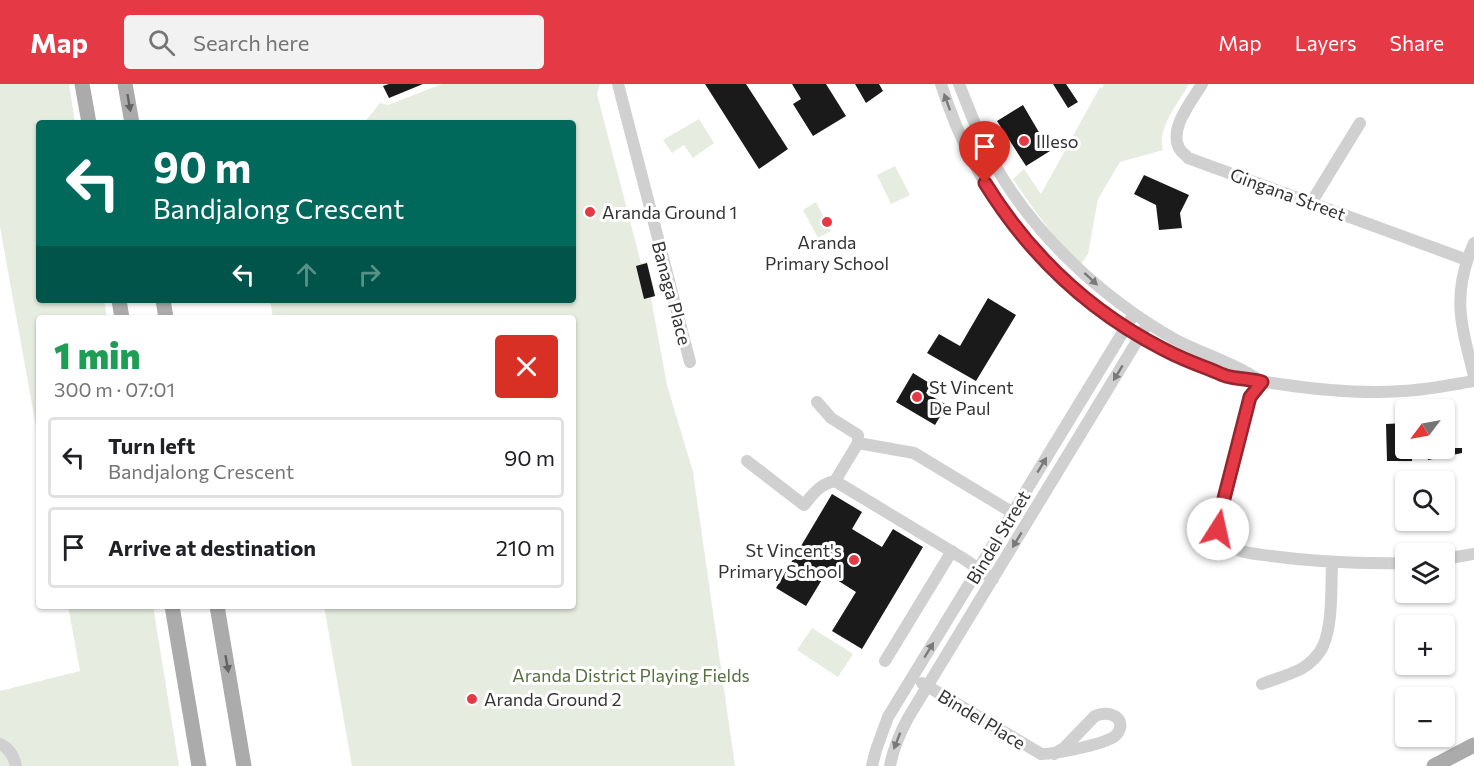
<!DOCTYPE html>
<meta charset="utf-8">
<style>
body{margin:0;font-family:Commissioner,sans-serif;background:#f2f2f2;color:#202124;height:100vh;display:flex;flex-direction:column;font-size:22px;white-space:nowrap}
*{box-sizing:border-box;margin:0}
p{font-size:20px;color:#757577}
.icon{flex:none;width:33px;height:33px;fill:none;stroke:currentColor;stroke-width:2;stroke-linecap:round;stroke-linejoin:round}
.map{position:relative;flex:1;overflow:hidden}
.side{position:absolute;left:36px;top:231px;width:540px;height:294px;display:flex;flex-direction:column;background:#fff;border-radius:6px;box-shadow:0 2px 4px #0004}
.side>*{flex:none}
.top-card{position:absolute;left:36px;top:36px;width:540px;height:183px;border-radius:6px;box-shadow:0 2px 4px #0004;background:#00695c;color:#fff;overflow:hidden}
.needle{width:39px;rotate:238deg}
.controls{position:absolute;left:1395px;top:315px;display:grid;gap:12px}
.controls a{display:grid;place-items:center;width:60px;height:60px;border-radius:6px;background:#fff;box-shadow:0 2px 4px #0004;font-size:30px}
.pin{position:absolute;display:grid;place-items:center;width:51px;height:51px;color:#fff;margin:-62px -26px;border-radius:50% 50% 50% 0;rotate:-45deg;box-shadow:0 0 6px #0007}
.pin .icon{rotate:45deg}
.me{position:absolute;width:66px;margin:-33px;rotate:10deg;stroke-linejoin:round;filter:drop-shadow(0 0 4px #0008)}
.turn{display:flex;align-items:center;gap:21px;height:126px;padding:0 18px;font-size:27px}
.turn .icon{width:78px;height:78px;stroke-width:2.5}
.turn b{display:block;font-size:42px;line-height:51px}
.lanes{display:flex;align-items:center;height:57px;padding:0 18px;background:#0003;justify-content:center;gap:30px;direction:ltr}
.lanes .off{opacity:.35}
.round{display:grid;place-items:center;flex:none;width:63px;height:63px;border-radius:6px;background:#f2f2f2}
.overview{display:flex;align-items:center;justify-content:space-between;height:102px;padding:0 18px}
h1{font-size:36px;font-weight:800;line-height:45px;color:#1e9e55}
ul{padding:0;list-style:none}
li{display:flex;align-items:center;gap:18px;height:81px;margin:0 12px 9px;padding:0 6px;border:3px solid #e0e0e0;border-radius:6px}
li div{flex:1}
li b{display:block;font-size:22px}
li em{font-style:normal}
header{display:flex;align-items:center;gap:36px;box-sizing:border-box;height:84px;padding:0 30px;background:#e63946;color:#fff}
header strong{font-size:28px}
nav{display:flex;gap:33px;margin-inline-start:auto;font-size:21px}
.search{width:420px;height:54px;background:#f2f2f2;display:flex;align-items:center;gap:15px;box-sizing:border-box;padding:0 21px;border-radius:6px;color:#757577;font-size:22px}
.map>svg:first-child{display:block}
</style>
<header>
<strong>Map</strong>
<div class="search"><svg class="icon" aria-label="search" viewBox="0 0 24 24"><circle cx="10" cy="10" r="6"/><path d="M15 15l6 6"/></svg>Search here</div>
<nav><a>Map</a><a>Layers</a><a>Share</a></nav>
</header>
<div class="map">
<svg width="1474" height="682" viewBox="0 0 1474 682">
<rect width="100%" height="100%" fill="#fff"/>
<!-- green -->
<path fill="#e6ecdf" d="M0 0H69L75 39H39V216H104L107 234H39V359L0 143Z
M442 0H600L597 10 641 179 647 178 656 212 651 214 667 301 693 388 735 682H352L324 522H573V234H273L270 216H573V39H364L380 19 388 21Z
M1104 0H1189C1179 18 1156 45 1163 66L1120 78 1098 115 1088 170 1080 181C1055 155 1033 125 1013 95L1024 85 1041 110 1100 3 1102 5Z
M699 35 714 59 693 74 684 61 672 69 663 56Z
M895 82 910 111 891 120 877 91Z
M816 118 831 147 818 154 803 126Z
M68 522H153L179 682H0V607L80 587Z
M812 544 853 570 838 593 797 566Z"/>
<!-- building -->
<path fill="#1a1a1a" d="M389 0H423L389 14 383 2Z
M705 0H746L788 65 759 85Z
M792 0H826L846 32 813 52 793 20 801 15Z
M855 0H879L883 7 866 19Z
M1053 0H1066L1078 18 1068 24Z
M1023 21 1050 67 1026 82 997 37Z
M1144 91 1189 111 1180 129 1182 144 1159 146 1156 121 1134 110Z
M647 179 655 212 644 215 636 182Z
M988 214 1016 231 976 297 927 269 939 250 960 262Z
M913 289 931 300 926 309 947 321 935 341 896 318Z
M1406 339V364H1412V377H1387L1386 340Z
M1426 364H1462V369L1428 376Z
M832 410 862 428 852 445 882 463 893 445 923 463 862 565 832 547 856 508 826 489 806 522 776 504Z"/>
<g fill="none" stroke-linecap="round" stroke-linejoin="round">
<!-- minor -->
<path stroke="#d0d0d0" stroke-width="12" d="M618 0 690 278
M941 0C977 114 1052 208 1159 263 1178 273 1205 287 1225 292 1243 296 1262 297 1279 300 1320 306 1361 310 1402 307 1426 306 1450 301 1474 297
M959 0C970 28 981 57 996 83 1037 154 1103 214 1174 255 1200 269 1230 277 1256 294
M1202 0C1192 17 1166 47 1181 67 1183 69 1186 71 1188 74L1467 176
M1311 119 1360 39
M1474 159C1451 211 1461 240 1474 292
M1262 298 1250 313 1219 434C1218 443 1219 453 1226 460 1238 469 1257 470 1271 472 1316 478 1360 480 1406 479
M817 318 831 334 858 351V359
M747 377 804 421C813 410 820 400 835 397
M1444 475 1474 470
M993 495 964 475 835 397 858 359 914 369 1013 429
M885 577 952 467
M922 599 1041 670C1054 670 1110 660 1117 650 1128 635 1110 625 1095 632L1064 664 1054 670
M1262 600C1275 595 1289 591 1301 585 1310 580 1319 571 1323 562 1333 540 1331 502 1332 479
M0 660C9 664 14 673 16 682
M872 682 876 666 888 633 1134 230
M890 682C893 665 900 649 908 634L1148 239"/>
<!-- major -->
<path stroke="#ababab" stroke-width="15" d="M82 0 89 39
M125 0 132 39
M119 216 122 234
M163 216 166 234
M172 522 199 682
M217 522 244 682
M1434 682 1474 661"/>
</g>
<!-- one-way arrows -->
<defs><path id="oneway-solid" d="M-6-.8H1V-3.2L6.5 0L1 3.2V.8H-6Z" transform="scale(1.5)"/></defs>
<g fill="#7a7a7a">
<use href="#oneway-solid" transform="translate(947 18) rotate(-110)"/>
<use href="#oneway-solid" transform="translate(1091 195) rotate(43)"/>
<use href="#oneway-solid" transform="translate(1118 289) rotate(121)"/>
<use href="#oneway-solid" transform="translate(1042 381) rotate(-59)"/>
<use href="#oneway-solid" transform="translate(1017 456) rotate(121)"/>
<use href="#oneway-solid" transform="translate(929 566) rotate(-59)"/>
<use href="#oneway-solid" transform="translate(897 657) rotate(111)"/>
</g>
<g fill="#636363">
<use href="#oneway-solid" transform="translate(129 19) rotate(80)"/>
<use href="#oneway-solid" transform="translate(227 580) rotate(80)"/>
</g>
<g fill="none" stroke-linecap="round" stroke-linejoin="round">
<!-- route casing -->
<g stroke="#96252e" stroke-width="15">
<path id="route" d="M985 99C1029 170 1089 227 1163 265 1178 273 1193 279 1209 285 1214 287 1220 290 1226 292 1237 295 1250 295 1262 298L1250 313 1219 434 1218 445"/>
</g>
<!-- route -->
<use href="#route" stroke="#e63946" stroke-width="10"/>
</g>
<!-- markers -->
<g fill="#e63946" stroke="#fff" stroke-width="2">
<circle cx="1024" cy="57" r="6"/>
<circle cx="590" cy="128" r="6"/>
<circle cx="827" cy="138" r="6"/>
<circle cx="917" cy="313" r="6"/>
<circle cx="854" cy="476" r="6"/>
<circle cx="472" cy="615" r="6"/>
</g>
<g text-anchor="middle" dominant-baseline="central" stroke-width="6" stroke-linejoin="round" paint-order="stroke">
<!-- poi labels -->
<g font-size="18" fill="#333" stroke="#fff" text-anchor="start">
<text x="1036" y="57">Illeso</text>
<text x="602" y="128">Aranda Ground 1</text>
<text x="827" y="158" text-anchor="middle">Aranda<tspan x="827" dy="21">Primary School</tspan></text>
<text x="929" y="303">St Vincent<tspan x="929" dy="21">De Paul</tspan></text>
<text x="842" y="466" text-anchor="end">St Vincent's<tspan x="842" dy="21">Primary School</tspan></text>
<text x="484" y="615">Aranda Ground 2</text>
</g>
<!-- street labels -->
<g font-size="18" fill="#333" stroke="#fff">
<text transform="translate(1288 110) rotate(20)">Gingana Street</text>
<text transform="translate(672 209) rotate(75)">Banaga Place</text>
<text transform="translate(998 453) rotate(-59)">Bindel Street</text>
<text transform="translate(982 635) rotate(31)">Bindel Place</text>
</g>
<!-- park labels -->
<g font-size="18" fill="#56703f" stroke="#fff">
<text x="631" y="591">Aranda District Playing Fields</text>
</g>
</g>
</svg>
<div class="controls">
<a><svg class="needle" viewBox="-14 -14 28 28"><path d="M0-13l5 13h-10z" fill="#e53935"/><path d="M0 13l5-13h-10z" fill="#757577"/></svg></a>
<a><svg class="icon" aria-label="search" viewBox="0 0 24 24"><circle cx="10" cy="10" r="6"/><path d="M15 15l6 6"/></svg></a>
<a><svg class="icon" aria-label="layers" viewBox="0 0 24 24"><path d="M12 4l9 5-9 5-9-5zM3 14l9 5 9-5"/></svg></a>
<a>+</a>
<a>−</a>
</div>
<div class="pin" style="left:985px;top:99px;background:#d93025"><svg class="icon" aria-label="arrive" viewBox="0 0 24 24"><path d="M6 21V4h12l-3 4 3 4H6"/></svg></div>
<svg class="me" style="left:1218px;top:445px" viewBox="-20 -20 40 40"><circle r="19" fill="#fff"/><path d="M0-13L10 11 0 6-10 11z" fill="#e63946"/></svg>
<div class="top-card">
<div class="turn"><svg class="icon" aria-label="left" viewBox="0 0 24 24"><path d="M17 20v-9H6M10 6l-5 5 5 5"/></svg><div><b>90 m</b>Bandjalong Crescent</div></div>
<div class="lanes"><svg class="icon" aria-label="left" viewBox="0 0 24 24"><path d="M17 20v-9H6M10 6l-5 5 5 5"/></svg><svg class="icon off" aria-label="ahead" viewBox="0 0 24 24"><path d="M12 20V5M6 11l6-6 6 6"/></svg><svg class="icon off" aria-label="right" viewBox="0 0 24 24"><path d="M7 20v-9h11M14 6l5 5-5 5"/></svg></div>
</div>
<section class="side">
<div class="overview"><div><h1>1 min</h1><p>300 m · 07:01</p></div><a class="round" style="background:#d93025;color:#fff"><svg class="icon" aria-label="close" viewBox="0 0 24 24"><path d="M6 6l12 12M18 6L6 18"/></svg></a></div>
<ul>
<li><svg class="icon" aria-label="left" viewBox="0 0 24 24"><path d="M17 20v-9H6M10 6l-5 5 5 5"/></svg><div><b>Turn left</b><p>Bandjalong Crescent</p></div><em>90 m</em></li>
<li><svg class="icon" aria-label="arrive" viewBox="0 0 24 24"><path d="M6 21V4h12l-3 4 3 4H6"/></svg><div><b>Arrive at destination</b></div><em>210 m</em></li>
</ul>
</section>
</div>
